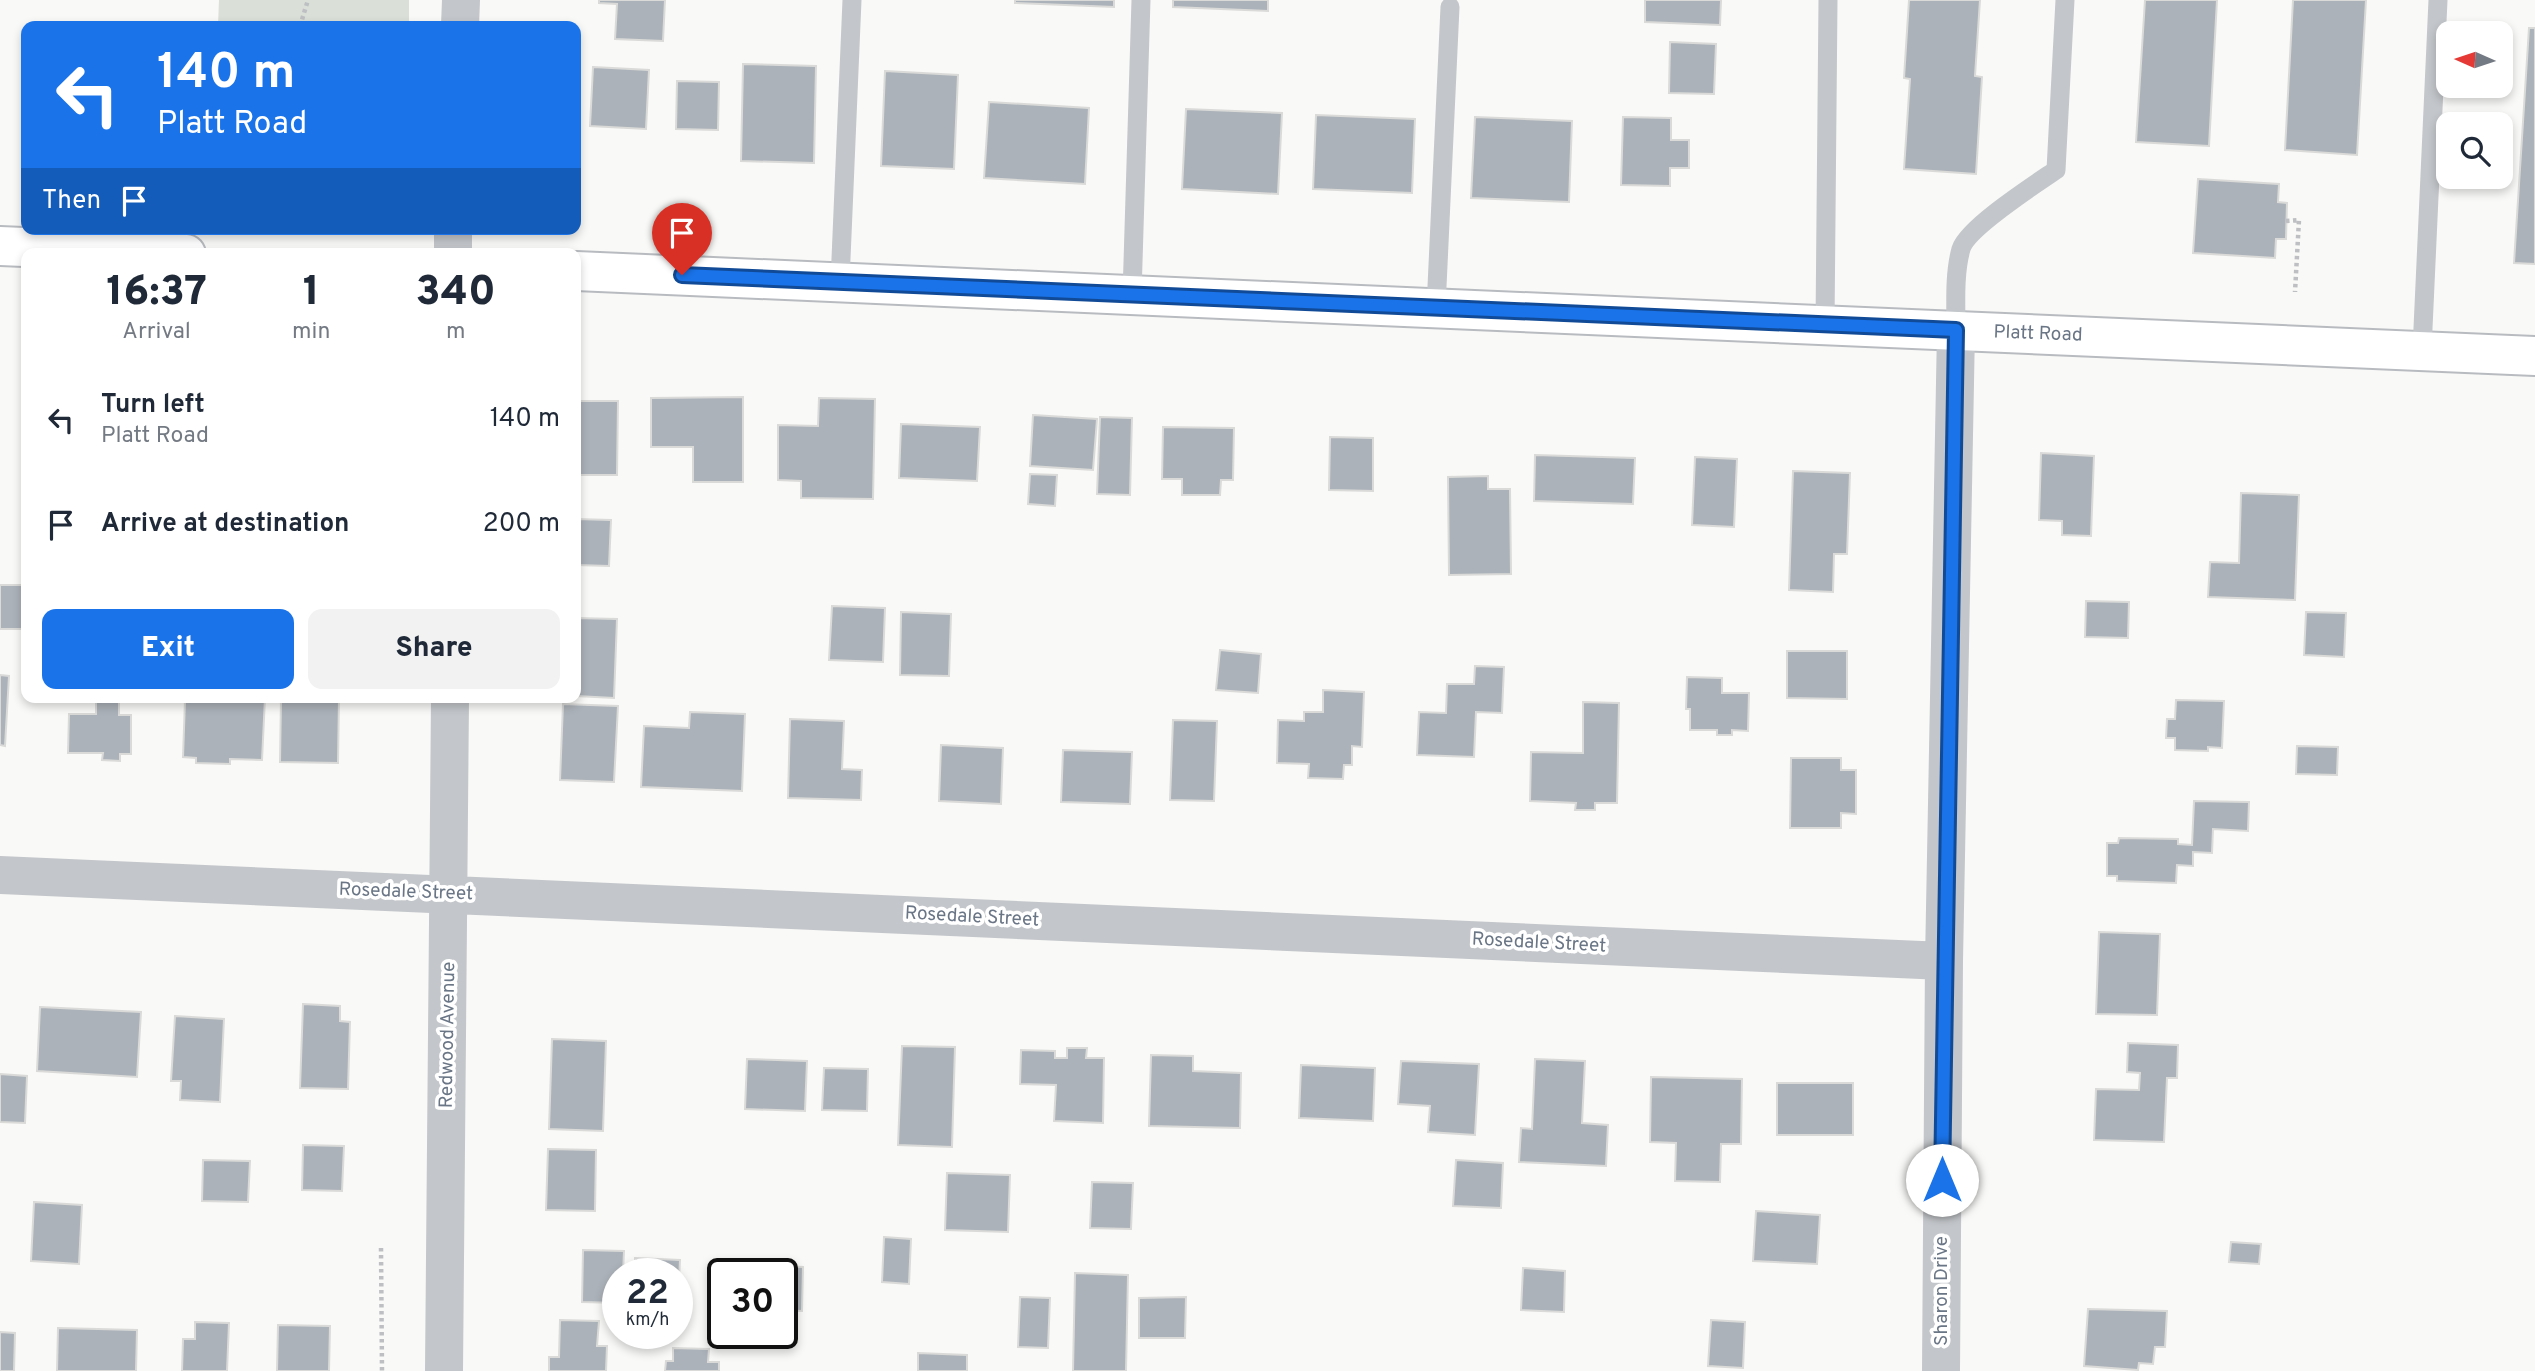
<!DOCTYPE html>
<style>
body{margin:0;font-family:Overpass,sans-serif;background:#f2f2f3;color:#1f2937;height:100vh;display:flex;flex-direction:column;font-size:26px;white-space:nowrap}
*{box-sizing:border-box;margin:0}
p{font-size:23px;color:#747a83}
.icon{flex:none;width:38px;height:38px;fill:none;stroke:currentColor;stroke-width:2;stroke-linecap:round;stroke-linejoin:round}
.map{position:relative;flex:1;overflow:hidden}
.side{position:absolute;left:21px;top:248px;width:560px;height:455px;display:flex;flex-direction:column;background:#fff;border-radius:14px;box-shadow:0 4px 10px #0003}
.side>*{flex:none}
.banner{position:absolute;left:21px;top:21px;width:560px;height:214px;border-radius:14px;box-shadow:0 4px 10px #0003;background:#1a73e8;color:#fff;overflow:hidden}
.needle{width:46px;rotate:273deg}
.buttons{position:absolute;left:2436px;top:21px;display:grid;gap:14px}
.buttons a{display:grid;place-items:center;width:77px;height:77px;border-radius:14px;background:#fff;box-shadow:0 4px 10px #0003;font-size:35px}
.speed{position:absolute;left:602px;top:1258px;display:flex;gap:14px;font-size:35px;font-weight:700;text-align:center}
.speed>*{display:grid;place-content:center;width:91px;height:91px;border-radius:50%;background:#fff;box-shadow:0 4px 10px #0003;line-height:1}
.speed small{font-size:18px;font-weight:400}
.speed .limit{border:4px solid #111;border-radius:10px;background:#fff;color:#111}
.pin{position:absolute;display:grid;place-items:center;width:60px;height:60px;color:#fff;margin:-72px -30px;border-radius:50% 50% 50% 0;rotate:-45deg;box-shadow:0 0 7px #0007}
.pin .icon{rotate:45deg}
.me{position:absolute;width:77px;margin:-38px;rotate:0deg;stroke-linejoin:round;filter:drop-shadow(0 0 5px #0008)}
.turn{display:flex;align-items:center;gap:24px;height:147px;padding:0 21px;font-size:32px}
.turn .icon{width:91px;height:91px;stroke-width:2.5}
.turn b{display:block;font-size:49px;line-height:60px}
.then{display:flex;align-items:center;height:66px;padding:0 21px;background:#0003;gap:14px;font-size:26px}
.eta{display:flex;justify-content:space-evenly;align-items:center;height:119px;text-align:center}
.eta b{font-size:42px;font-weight:800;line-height:49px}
.cta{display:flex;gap:14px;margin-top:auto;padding:14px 21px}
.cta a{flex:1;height:80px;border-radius:14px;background:#1a73e8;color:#fff;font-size:28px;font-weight:800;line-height:80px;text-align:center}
.cta a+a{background:#f2f2f3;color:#1f2937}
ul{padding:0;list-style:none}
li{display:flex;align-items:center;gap:21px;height:105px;padding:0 21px}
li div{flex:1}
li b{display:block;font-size:26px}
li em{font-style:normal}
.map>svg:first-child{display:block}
</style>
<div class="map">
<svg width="2535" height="1371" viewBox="0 0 2535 1371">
<rect width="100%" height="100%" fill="#f9f9f7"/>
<!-- green -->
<path fill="#dadfd8" d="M219 0H409V26H218Z"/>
<!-- building -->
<path fill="#acb2b9" stroke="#dadbd9" stroke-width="2" d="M599 0H665L663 41 615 39 617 4 599 3Z
M1015 0H1114V7L1015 3Z
M1173 0H1268V11L1173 7Z
M1645 0H1721L1720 25 1645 22Z
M1909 0H1980L1975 76 1982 77 1976 174 1904 169 1910 79 1904 78Z
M2145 0H2217L2209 146 2136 142Z
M2293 0H2366L2357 155 2285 150Z
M2529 28H2535V264L2514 263Z
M1670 42 1716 44 1714 94 1669 93Z
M743 64 816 66 814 163 741 161Z
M593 67 649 70 646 129 590 126Z
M885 71 958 75 954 169 881 166Z
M677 81 719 82 718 130 676 129Z
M989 102 1089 108 1085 184 984 178Z
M1186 109 1282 113 1278 194 1182 189Z
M1316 115 1415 119 1412 193 1313 189Z
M1475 117 1572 121 1569 202 1471 198Z
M1623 117 1671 118V140H1689V168H1670V186L1621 185Z
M2198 179 2279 184 2278 202 2287 203 2286 239H2276L2275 258 2193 253Z
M743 397V482H693V447H651V398Z
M819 398 875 399 873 499 801 498V481L778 480V425L818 426Z
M576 401H618L617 475H576Z
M1033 415 1097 419 1093 470 1030 466Z
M1100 417 1132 418 1130 495 1097 494Z
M901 424 980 427 977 481 899 478Z
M1163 427 1234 428 1233 480H1221L1220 495H1182V479H1162Z
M1330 437 1373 438V491L1329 490Z
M2041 453 2094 456 2091 536 2062 535V521L2039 520Z
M1535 455 1635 458 1633 504 1534 501Z
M1695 457 1737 459 1734 527 1692 525Z
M1793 471 1850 473 1847 554H1834L1833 592 1789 590Z
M1030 474 1057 475 1055 506 1028 504Z
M1488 476V489H1510L1511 574 1449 575 1448 477Z
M2241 493 2299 495 2295 600 2208 597 2210 562 2239 563Z
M576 519 611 520 609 566 576 565Z
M0 585H26V629H0Z
M2086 601 2129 602 2128 638 2085 637Z
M832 606 885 608 883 662 829 660Z
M901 612 951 614 949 676 900 675Z
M2306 612 2346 613 2344 657 2304 655Z
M576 618 617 619 614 698 576 696Z
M1220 650 1261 654 1258 693 1216 690Z
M1787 651H1847V699L1787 698Z
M1475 666 1504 667 1502 713 1476 712 1474 757 1417 755 1419 712 1446 713 1447 684H1474Z
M0 675 9 676 5 746 0 745Z
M1687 677 1722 678V693H1749L1748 731 1732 730V735H1717V730H1690V709H1686Z
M1323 690 1364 692 1362 747 1352 746V765H1344L1343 779 1308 778 1309 764 1277 763 1278 720 1304 721V712H1323Z
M232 698H265L262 760 230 759V764L196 763V758L183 757 185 700 232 702Z
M281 698H339L338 763 280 762Z
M96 700 119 701V715H131V754H120V761L102 760 103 753H68L69 714H96Z
M2176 700 2224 701 2222 748 2208 747V751L2175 750V738H2166L2167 719H2175Z
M1583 702 1619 703 1617 803H1595V810H1575L1576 803 1530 801 1531 752 1583 753Z
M563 704 618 706 614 782 560 780Z
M690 712 745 714 742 791 641 787 644 726 689 728Z
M790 719 844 721 842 769 862 770 861 800 788 798Z
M1173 720 1217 721 1214 801 1170 800Z
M941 745 1003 748 1001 804 939 801Z
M2297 746 2338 747 2337 775 2296 774Z
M1063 750 1132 752 1130 804 1061 802Z
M1791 758H1841V770H1856V814L1841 813V828H1790Z
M2194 801 2249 802 2248 831 2213 829 2212 853 2193 852V866L2177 865 2176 883 2117 881V876H2107V843H2118L2119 838 2178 839V844L2192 845Z
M2099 932 2160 934 2157 1015 2096 1014Z
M303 1004 340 1006V1021L350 1022 348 1089 300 1088Z
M40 1007 141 1012 137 1077 37 1071Z
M175 1016 224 1019 220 1102 180 1100 181 1081H171Z
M552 1039 606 1041 603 1131 549 1129Z
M2128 1043 2178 1045 2177 1078H2167L2164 1142 2094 1140 2096 1089 2139 1090 2140 1073 2127 1072Z
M902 1046 955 1047 952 1147 898 1145Z
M1067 1048H1087L1086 1058H1104L1103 1123 1054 1121 1056 1085 1020 1084 1021 1050 1055 1051V1058H1067Z
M1151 1055 1193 1056V1071L1241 1073 1240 1128 1149 1126Z
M747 1059 807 1061 805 1111 745 1109Z
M1535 1059 1585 1061 1582 1123 1608 1125 1606 1166 1519 1162 1521 1128 1532 1129Z
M1401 1061 1479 1064 1475 1135 1428 1132 1430 1106 1398 1104Z
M1301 1065 1375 1068 1373 1121 1299 1118Z
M824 1068 868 1069 867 1111 822 1110Z
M0 1074 27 1076 25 1123 0 1122Z
M1651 1077 1742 1079 1741 1144H1721L1720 1182 1675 1181 1676 1143 1650 1142Z
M1777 1083H1853V1135H1777Z
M303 1145 344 1146 342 1191 302 1190Z
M548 1149 596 1150 595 1211 546 1210Z
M203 1160 250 1161 248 1202 202 1201Z
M1456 1160 1503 1163 1501 1208 1453 1206Z
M947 1173 1010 1175 1008 1232 945 1230Z
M1092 1182 1133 1183 1131 1229 1090 1228Z
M34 1202 82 1205 79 1264 31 1261Z
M1756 1211 1820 1215 1817 1264 1753 1261Z
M884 1237 911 1239 909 1284 882 1282Z
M2231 1242 2261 1244 2259 1264 2229 1262Z
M583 1250 624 1251 623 1274H618V1303L582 1302Z
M635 1258 680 1260 678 1301 677 1274H635Z
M759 1265 803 1267 802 1311 782 1310V1274H758Z
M1523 1268 1565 1271 1564 1312 1521 1310Z
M1075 1273 1128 1275 1126 1371H1073Z
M1020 1297 1050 1298 1048 1348 1018 1347Z
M1186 1297 1185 1338H1139V1298Z
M2088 1309 2167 1311 2165 1347H2155L2153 1364 2139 1363 2138 1370 2084 1366Z
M560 1320 599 1321 597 1346H607L606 1371H549V1357H559Z
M1711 1320 1745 1322 1743 1368 1708 1366Z
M195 1322 229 1323 227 1371H182L183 1339H195Z
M278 1325 330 1326 329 1371H277Z
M58 1328 137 1330 136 1371H57Z
M0 1332 15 1333 14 1371H0Z
M673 1348 709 1349 708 1362H719V1371H665L666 1361H673Z
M918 1353 967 1355V1371H918Z"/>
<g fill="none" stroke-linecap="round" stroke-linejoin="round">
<!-- secondary casing -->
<g stroke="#b8bbc0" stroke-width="42">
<path id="secondary" d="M0 246 186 254
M576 271 2535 356"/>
</g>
<!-- path -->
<path stroke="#bdbfc2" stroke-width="4.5" stroke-dasharray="3.5 3.5" stroke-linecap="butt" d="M300 26 308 0
M2286 221 2299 220 2295 292
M381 1248 382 1371"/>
<!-- service -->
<path stroke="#c3c6ca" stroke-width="19" d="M840 282 852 0
M1132 295 1141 0
M1436 308 1450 7
M1825 325 1828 0
M1956 330C1956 304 1954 274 1961 249 1967 228 2037 183 2056 170L2065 0
M2422 350 2438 0"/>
<!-- minor -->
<path stroke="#c3c6ca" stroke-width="38" d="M460 26 461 0
M453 254V229
M0 875 1944 961
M444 1371 450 698
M1941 1371 1944 961 1956 330"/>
<!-- secondary -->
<use href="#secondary" stroke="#fff" stroke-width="38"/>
</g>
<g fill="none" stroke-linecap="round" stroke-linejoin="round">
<!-- route casing -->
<g stroke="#114b97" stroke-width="18">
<path id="route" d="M682 275 1956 330 1942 1180"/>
</g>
<!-- route -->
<use href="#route" stroke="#1a73e8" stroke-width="12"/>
</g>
<g text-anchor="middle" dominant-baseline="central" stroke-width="7" stroke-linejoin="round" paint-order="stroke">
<!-- street labels -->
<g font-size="19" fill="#6a7686" stroke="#fff">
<text transform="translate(2038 334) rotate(2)">Platt Road</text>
<text transform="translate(406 892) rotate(2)">Rosedale Street</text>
<text transform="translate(972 917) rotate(3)">Rosedale Street</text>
<text transform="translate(1539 943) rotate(3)">Rosedale Street</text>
<text transform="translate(448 1035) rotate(-89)">Redwood Avenue</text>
<text transform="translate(1942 1291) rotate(-90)">Sharon Drive</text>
</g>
</g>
</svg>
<div class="buttons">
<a><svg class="needle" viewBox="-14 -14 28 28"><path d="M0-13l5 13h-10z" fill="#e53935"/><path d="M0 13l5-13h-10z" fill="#747a83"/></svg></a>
<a><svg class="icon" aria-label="search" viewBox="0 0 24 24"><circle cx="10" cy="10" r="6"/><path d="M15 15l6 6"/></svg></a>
</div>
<div class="speed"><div>22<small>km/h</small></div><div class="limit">30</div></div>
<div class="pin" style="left:682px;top:275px;background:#d93025"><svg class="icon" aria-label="arrive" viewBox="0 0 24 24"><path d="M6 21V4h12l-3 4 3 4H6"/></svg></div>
<svg class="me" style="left:1942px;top:1180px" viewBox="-20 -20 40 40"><circle r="19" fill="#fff"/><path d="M0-13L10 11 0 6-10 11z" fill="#1a73e8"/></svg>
<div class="banner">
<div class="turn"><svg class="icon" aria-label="left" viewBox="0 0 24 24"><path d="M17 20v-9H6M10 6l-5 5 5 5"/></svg><div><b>140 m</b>Platt Road</div></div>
<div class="then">Then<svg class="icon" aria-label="arrive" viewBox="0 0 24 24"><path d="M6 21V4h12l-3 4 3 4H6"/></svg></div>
</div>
<section class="side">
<div class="eta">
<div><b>16:37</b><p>Arrival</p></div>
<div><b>1</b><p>min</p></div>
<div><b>340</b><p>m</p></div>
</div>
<ul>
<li><svg class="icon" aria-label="left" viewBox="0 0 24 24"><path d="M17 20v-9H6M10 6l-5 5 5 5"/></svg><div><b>Turn left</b><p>Platt Road</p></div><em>140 m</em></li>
<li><svg class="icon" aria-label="arrive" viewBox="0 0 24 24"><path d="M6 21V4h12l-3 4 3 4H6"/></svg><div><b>Arrive at destination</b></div><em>200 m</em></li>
</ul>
<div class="cta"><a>Exit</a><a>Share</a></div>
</section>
</div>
